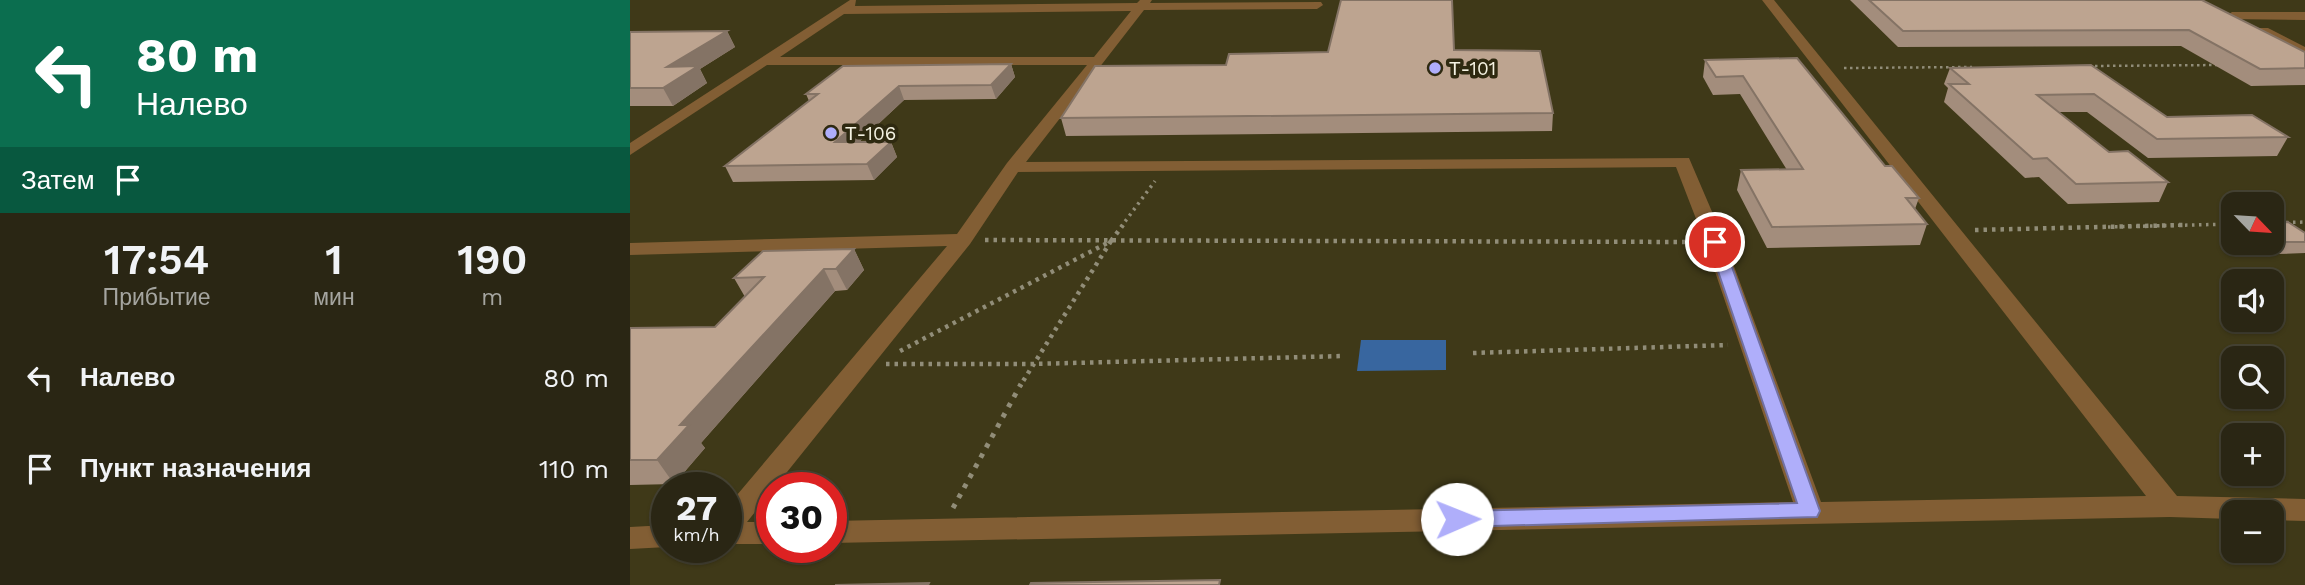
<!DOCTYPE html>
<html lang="ru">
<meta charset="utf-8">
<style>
body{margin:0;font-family:"Work Sans",sans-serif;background:#363222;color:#f1f3f6;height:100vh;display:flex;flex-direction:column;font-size:26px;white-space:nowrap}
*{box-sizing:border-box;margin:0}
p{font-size:23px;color:#a5a5a0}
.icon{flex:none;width:38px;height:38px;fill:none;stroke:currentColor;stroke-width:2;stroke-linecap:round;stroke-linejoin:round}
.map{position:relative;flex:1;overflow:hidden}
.drawer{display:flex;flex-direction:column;background:#2a2614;width:630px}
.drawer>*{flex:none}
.top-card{background:#0b6e4f;color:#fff;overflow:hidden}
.needle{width:46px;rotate:115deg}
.tools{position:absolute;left:1591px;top:192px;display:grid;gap:14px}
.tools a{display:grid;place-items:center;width:63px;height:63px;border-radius:14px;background:#2a2614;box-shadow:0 2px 5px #0004,0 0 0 2px #464334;font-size:35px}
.speed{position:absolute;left:21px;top:472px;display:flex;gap:14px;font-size:35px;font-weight:700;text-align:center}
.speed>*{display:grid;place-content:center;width:91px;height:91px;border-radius:50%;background:#2a2614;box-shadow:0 2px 5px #0004,0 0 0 2px #464334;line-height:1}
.speed small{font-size:18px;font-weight:400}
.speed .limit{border:10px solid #d22;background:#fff;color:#111}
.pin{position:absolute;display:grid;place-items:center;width:60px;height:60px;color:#fff;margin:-30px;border:4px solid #fff;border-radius:50%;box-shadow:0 2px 7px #0007}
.me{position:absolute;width:77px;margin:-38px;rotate:89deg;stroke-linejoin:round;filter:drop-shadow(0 0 5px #0008)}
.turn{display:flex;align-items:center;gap:24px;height:147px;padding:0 21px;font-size:32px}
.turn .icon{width:91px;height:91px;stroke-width:2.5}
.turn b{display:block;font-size:49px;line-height:60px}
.then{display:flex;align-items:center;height:66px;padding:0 21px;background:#0003;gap:14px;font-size:26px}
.eta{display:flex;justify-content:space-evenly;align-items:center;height:119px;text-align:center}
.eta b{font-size:42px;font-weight:600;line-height:49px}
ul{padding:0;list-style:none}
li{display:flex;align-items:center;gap:21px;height:91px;padding:0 21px}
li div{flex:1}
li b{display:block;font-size:26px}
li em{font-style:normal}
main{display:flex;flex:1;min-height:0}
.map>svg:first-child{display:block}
</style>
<main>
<section class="drawer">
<div class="top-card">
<div class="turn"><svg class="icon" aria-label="left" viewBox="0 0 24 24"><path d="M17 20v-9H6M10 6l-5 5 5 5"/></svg><div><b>80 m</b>Налево</div></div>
<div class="then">Затем<svg class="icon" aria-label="arrive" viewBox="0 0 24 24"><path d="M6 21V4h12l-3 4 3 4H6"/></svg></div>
</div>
<div class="eta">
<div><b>17:54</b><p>Прибытие</p></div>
<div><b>1</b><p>мин</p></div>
<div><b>190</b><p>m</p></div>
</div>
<ul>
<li><svg class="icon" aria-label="left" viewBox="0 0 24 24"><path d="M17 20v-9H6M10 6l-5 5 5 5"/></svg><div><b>Налево</b></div><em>80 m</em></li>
<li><svg class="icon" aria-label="arrive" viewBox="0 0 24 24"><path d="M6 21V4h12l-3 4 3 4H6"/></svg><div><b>Пункт назначения</b></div><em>110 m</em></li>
</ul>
</section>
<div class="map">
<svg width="1675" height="585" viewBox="0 0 1675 585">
<rect width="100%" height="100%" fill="#38331a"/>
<!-- built -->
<path fill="#3f3918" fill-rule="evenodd" d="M0 0H1675V585H0ZM1603 205H1642V243H1603ZM1603 282H1642V320H1603ZM1603 359H1642V397H1603ZM1603 436H1642V474H1603ZM37 488H96V548H37ZM142 488H201V548H142ZM1603 513H1642V551H1603Z"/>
<!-- water -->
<path fill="#38669f" d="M731 340H816V370L727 371Z"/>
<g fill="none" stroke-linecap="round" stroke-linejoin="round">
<!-- path-far3 -->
<path stroke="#918d78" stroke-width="2.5" stroke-dasharray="2.5 3.5" stroke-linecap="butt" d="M1459 66 1590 65
M1214 68 1342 67"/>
<!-- path-far2 -->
<path stroke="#918d78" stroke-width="3.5" stroke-dasharray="2.5 4.5" stroke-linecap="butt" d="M1642 223 1675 222
M491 227 525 181
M1478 227 1603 224"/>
<!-- path-far1 -->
<path stroke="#918d78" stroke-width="4.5" stroke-dasharray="3.5 5" stroke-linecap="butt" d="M1345 230 1553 225
M355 240 1063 242
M481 241 493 225
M270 351 481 241 390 386
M843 353 1098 345
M256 364H402L714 356"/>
<!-- path -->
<path stroke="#918d78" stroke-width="5" stroke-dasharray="4.5 7" stroke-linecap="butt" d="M323 508 391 384"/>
<!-- minor -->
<path fill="#825e34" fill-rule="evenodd" d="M220 0H226L225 6 507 3 510 0H522L520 3 691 2 693 5 687 9 514 10 396 162 1059 158 1095 242 1191 502 1516 496 1132 0H1144L1547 496 1675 499V521L1642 520V513H1603V519L1540 517 201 543V521L1163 502 1075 242 1046 167 388 172 340 244 117 522H142V544H96V508L317 246 0 255V243L327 234 377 163 457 65H137L0 155V143ZM501 11 464 57H150L214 14Z
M1602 12H1675V20L1598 19 1596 16Z
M1628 28H1638L1675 47V56L1628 34Z
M37 525V547L0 549V527Z"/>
</g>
<!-- wall -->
<path fill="#a38d7c" d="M1220 0H1572L1675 52V85L1621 86 1551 46 1268 47Z
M97 31 105 47 70 69 77 83 43 106H0V32Z
M824 50 923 113 922 131 436 136 431 118 596 65Z
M1167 58 1255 166 1289 198 1285 209 1297 224 1290 245 1137 248 1107 190 1111 170H1157L1110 94 1083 95 1073 77 1075 60Z
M381 64 385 77 366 99 274 100 229 142H261L267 157 244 180 103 182 95 166 179 101 176 94Z
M1461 65 1537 117 1658 137 1647 156 1518 158 1457 112H1428L1479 152 1538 182 1529 202 1438 204 1409 177 1395 178 1314 102 1318 88 1314 84 1320 68Z
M1642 223 1675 233V253L1648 254 1632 243H1642Z
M224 249 234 270 217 290 205 291 71 443 75 448 44 484 0 485V328L85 327 115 297 104 278Z"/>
<!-- shaded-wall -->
<path fill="#847365" d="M97 31 105 47 70 69 77 83 43 106 33 88 37 67Z
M381 64 385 77 366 99 361 85Z
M269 86 274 100 212 158 205 142Z
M261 142 267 157 244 180 237 164Z
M224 249 234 270 217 290 206 269Z
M194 269 205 291 71 443 75 448 44 484 27 460 50 425Z"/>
<!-- building -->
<path fill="#bda490" stroke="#847365" stroke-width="2" d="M711 0H822L824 50 910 51 923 113 431 118 465 66 596 65 599 54 698 52Z
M1239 0H1572L1675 52V68L1630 69 1559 30 1273 31Z
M97 31 37 67 68 66 33 88H0V32Z
M1167 58 1255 166H1262L1289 198H1276L1297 224 1142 227 1111 170 1173 169 1113 76 1086 77 1075 60Z
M381 64 361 85 269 86 205 142H261L237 164 95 166 188 94H176L213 66Z
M1461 65 1537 117 1622 115 1658 137 1527 139 1464 94 1407 95 1479 152 1498 151 1538 182 1446 184 1417 158 1403 159 1319 84H1339L1320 68Z
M1658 222 1675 233V242H1655L1642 233V223Z
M224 249 206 269H194L50 425H59L27 460H0V328L85 327 134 277 104 278 133 251Z
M590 580 589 585H400L401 583Z
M299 583 298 585H205Z"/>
<!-- route -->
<path fill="#afaefa" stroke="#7271a2" stroke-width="2" d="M1085 238 1093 242 1190 511 1187 517 827 527 819 525 816 519 819 513 827 511 1167 503 1078 242Z"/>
<!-- markers -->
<g fill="#afaefa" stroke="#2e2910" stroke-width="2.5">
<circle cx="805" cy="68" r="7"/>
<circle cx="201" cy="133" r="7"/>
</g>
<g text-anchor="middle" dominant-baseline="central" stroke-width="7" stroke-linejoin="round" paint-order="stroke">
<!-- far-poi labels -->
<g font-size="19" fill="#f3f1e1" stroke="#2e2910" text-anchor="start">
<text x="819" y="68">Т-101</text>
<text x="215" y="133">Т-106</text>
</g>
</g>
</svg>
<div class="tools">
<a><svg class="needle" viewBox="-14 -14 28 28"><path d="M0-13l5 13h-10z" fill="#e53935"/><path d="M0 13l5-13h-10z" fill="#a5a5a0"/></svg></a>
<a><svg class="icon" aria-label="sound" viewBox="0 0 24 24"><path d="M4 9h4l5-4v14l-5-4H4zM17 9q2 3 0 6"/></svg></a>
<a><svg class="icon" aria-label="search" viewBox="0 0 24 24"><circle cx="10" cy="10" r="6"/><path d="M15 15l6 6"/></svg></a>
<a>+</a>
<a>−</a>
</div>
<div class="speed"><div>27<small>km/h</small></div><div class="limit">30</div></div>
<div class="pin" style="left:1085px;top:242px;background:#d93025"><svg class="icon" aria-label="arrive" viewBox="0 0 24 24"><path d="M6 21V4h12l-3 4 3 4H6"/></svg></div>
<svg class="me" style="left:827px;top:519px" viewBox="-20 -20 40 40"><circle r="19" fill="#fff"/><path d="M0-13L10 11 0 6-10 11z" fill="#afaefa"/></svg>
</div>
</main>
